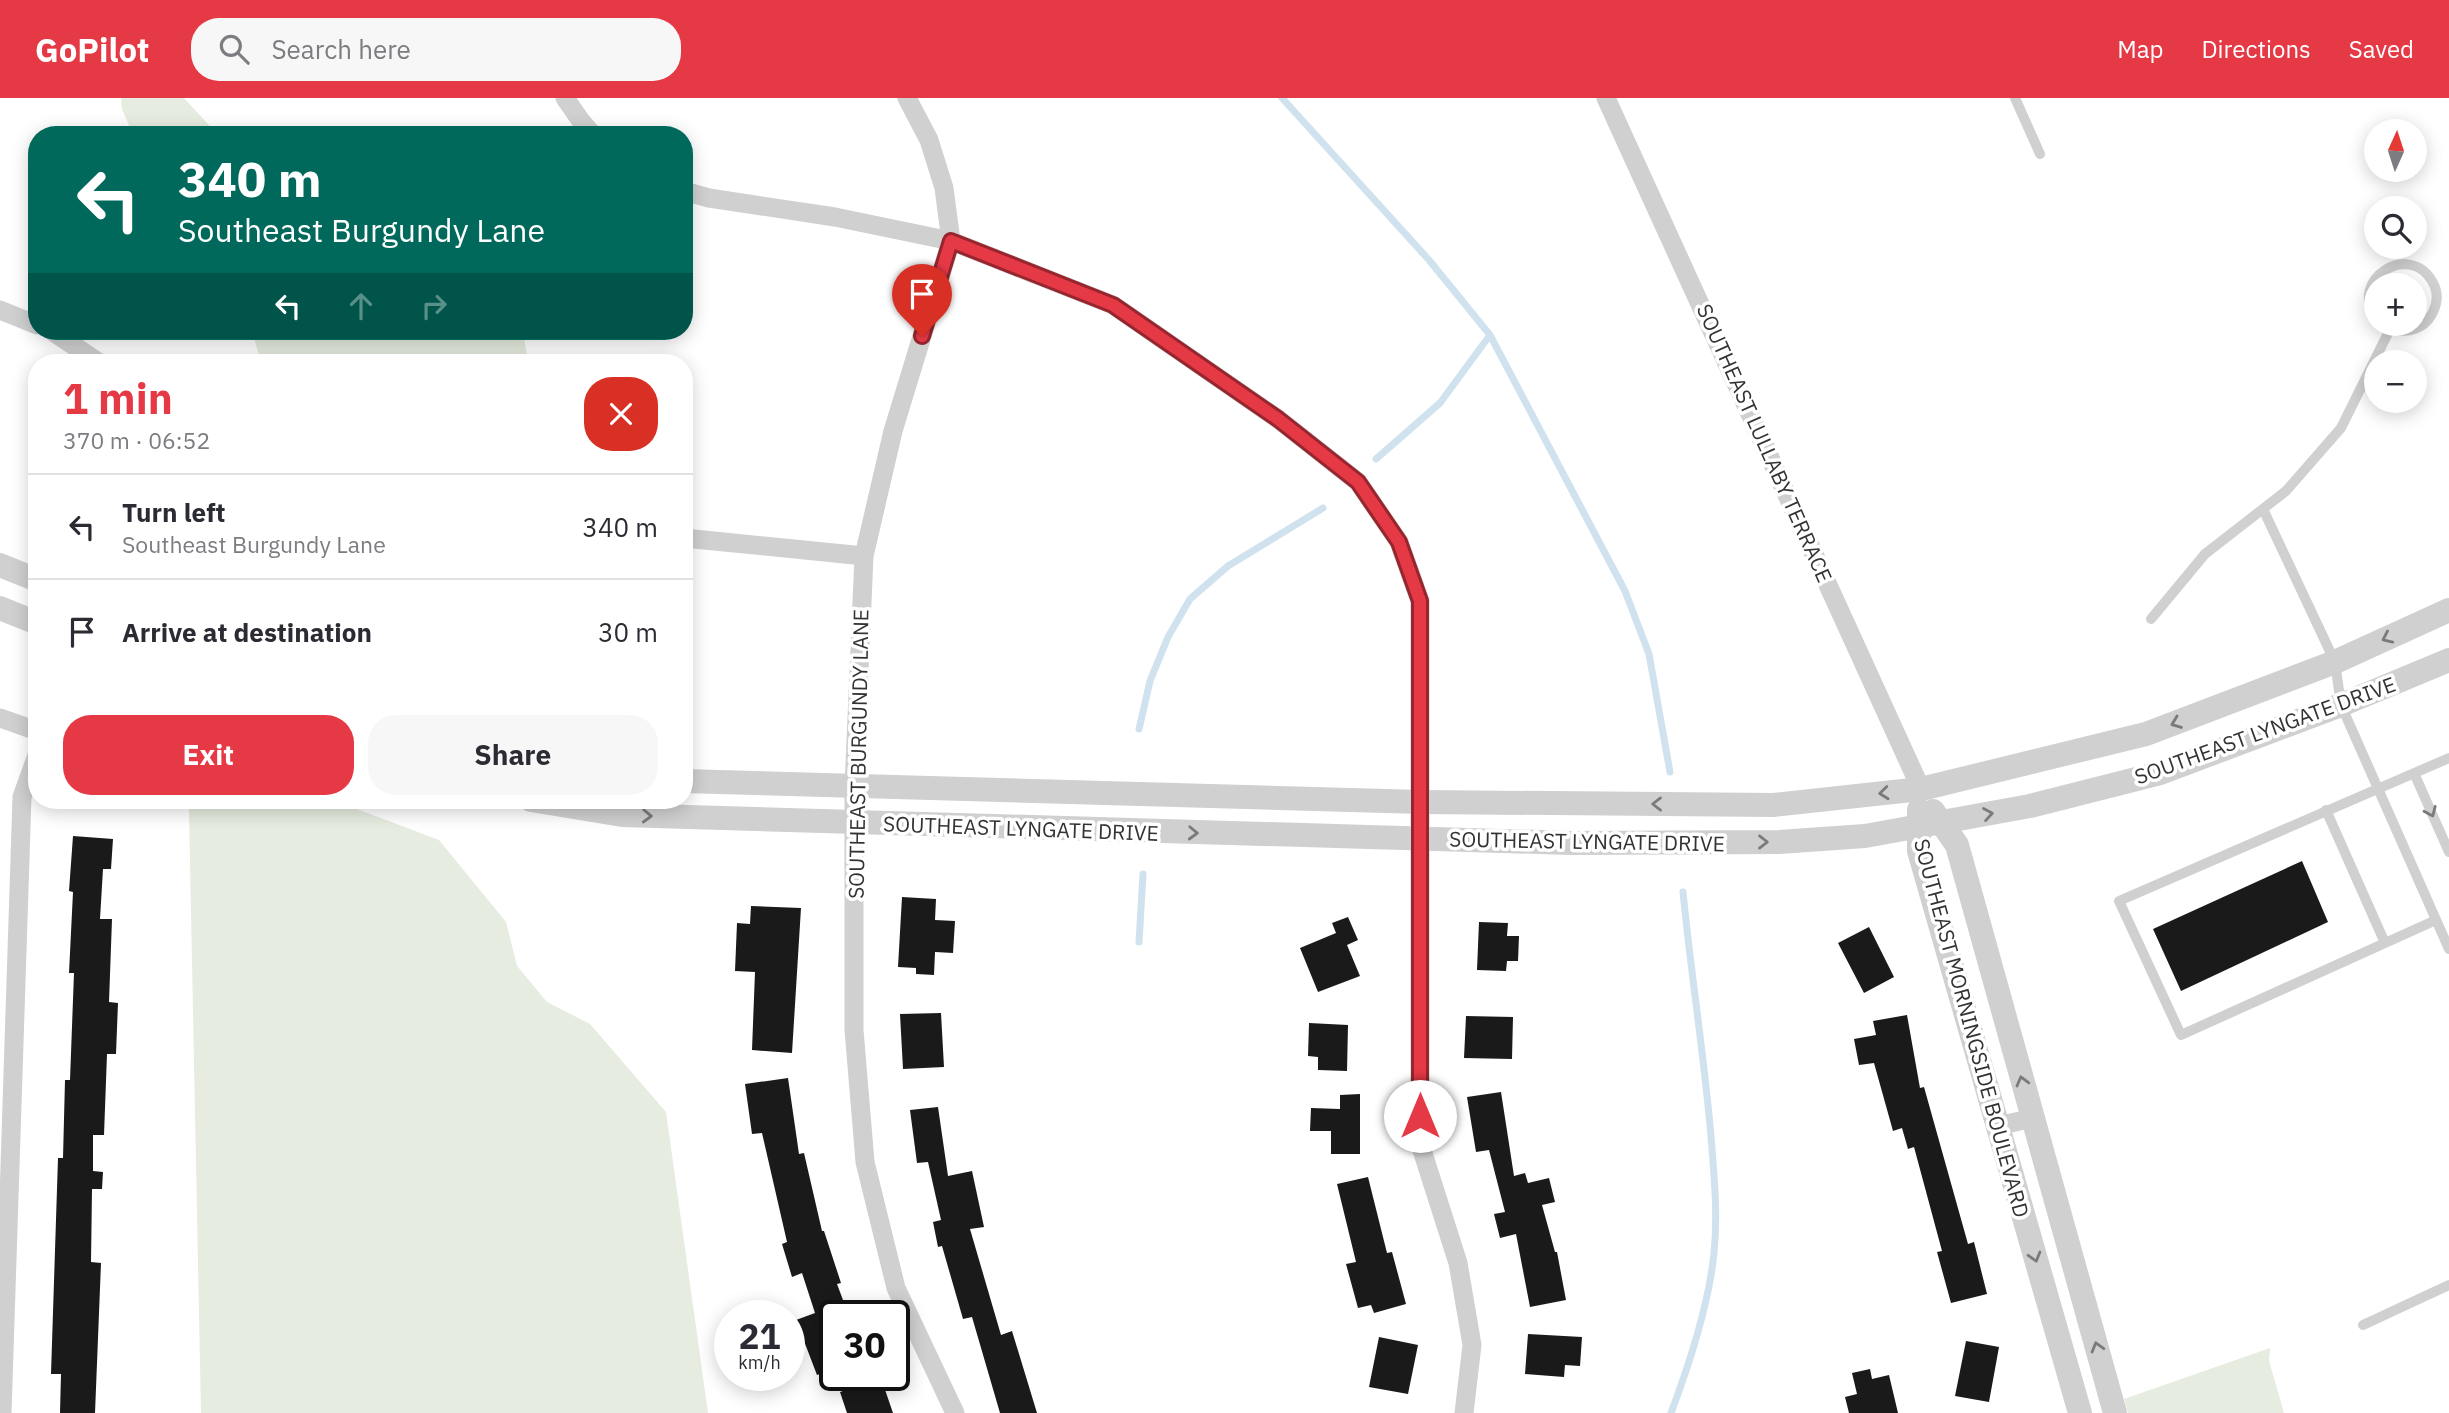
<!DOCTYPE html>
<meta charset="utf-8">
<style>
body{margin:0;font-family:"IBM Plex Sans",sans-serif;background:#f7f7f7;color:#2b2b33;height:100vh;display:flex;flex-direction:column;font-size:26px;white-space:nowrap}
*{box-sizing:border-box;margin:0}
p{font-size:23px;color:#7c7c81}
.icon{flex:none;width:38px;height:38px;fill:none;stroke:currentColor;stroke-width:2;stroke-linecap:round;stroke-linejoin:round}
.map{position:relative;flex:1;overflow:hidden}
.side{position:absolute;left:28px;top:256px;width:665px;height:455px;display:flex;flex-direction:column;background:#fff;border-radius:28px;box-shadow:0 4px 18px #0003}
.side>*{flex:none}
.hud{position:absolute;left:28px;top:28px;width:665px;height:214px;border-radius:28px;box-shadow:0 4px 18px #0003;background:#00695c;color:#fff;overflow:hidden}
.needle{width:46px;rotate:3deg}
.controls{position:absolute;left:2364px;top:21px;display:grid;gap:14px}
.controls a{display:grid;place-items:center;width:63px;height:63px;border-radius:50%;background:#fff;box-shadow:0 4px 18px #0003;font-size:35px}
.speed{position:absolute;left:714px;top:1202px;display:flex;gap:14px;font-size:35px;font-weight:700;text-align:center}
.speed>*{display:grid;place-content:center;width:91px;height:91px;border-radius:50%;background:#fff;box-shadow:0 4px 18px #0003;line-height:1}
.speed small{font-size:18px;font-weight:400}
.speed .limit{border:4px solid #111;border-radius:10px;background:#fff;color:#111}
.pin{position:absolute;display:grid;place-items:center;width:60px;height:60px;color:#fff;margin:-72px -30px;border-radius:50% 50% 50% 0;rotate:-45deg;box-shadow:0 0 7px #0007}
.pin .icon{rotate:45deg}
.me{position:absolute;width:77px;margin:-38px;rotate:0deg;stroke-linejoin:round;filter:drop-shadow(0 0 5px #0008)}
.turn{display:flex;align-items:center;gap:24px;height:147px;padding:0 35px;font-size:32px}
.turn .icon{width:91px;height:91px;stroke-width:2.5}
.turn b{display:block;font-size:49px;line-height:60px}
.lanes{display:flex;align-items:center;height:66px;padding:0 35px;background:#0003;justify-content:center;gap:35px;direction:ltr}
.lanes .off{opacity:.35}
.round{display:grid;place-items:center;flex:none;width:74px;height:74px;border-radius:28px;background:#f7f7f7}
.summary{display:flex;align-items:center;justify-content:space-between;height:119px;padding:0 35px}
h1{font-size:42px;font-weight:800;line-height:52px;color:#e63946}
.button{display:flex;gap:14px;margin-top:auto;padding:14px 35px}
.button a{flex:1;height:80px;border-radius:28px;background:#e63946;color:#fff;font-size:28px;font-weight:800;line-height:80px;text-align:center}
.button a+a{background:#f7f7f7;color:#2b2b33}
ul{padding:0;list-style:none}
li{display:flex;align-items:center;gap:21px;height:105px;padding:0 35px;border-top:2px solid #e1e1e2}
li div{flex:1}
li b{display:block;font-size:26px}
li em{font-style:normal}
header{display:flex;align-items:center;gap:42px;box-sizing:border-box;height:98px;padding:0 35px;background:#e63946;color:#fff}
header strong{font-size:33px}
nav{display:flex;gap:38px;margin-inline-start:auto;font-size:24px}
.search{width:490px;height:63px;background:#f7f7f7;display:flex;align-items:center;gap:18px;box-sizing:border-box;padding:0 24px;border-radius:28px;color:#7c7c81;font-size:26px}
.map>svg:first-child{display:block}
</style>
<header>
<strong>GoPilot</strong>
<div class="search"><svg class="icon" aria-label="search" viewBox="0 0 24 24"><circle cx="10" cy="10" r="6"/><path d="M15 15l6 6"/></svg>Search here</div>
<nav><a>Map</a><a>Directions</a><a>Saved</a></nav>
</header>
<div class="map">
<svg width="2449" height="1315" viewBox="0 0 2449 1315">
<rect width="100%" height="100%" fill="#fff"/>
<!-- green -->
<path fill="#e6ecdf" d="M121 0H184L218 37H133L122 11Z
M252 233H523L528 264H261Z
M191 702H333L439 742 506 824 517 868 547 904 590 926 666 1014 708 1315H201L189 713Z
M2270 1250 2269 1263 2284 1315H2128L2124 1301Z"/>
<g fill="none" stroke-linecap="round" stroke-linejoin="round">
<!-- stream -->
<path stroke="#cfe2ee" stroke-width="7" d="M1282 0 1429 162 1490 237 1625 493 1649 556 1670 674
M1376 361 1440 305 1490 237
M1139 631 1150 583 1168 539 1190 501 1228 468 1323 410
M1139 844 1143 776
M1671 1315C1689 1267 1709 1206 1714 1155 1718 1116 1714 1077 1711 1038 1704 957 1691 876 1683 794"/>
</g>
<!-- building -->
<path fill="#1a1a1a" d="M73 738 113 741 111 771H103L100 821H112L109 904 118 905 116 956H107L104 1037H93V1073L103 1074 102 1091H92L91 1164 101 1165 95 1315H60L61 1276H51L58 1060H63L65 982H70L74 875H69L73 794 69 793Z
M2302 763 2328 824 2181 893 2153 831Z
M902 799 936 801 935 822 955 823 953 855 935 854 934 877 916 876V870L898 869Z
M751 808 801 810 792 955 752 952 755 874 735 873 737 825 750 826Z
M1348 819 1358 842 1347 847 1360 878 1318 894 1300 850 1336 835 1332 825Z
M1479 824 1508 825 1507 838H1519L1518 863H1507L1506 873 1477 872Z
M1869 829 1894 879 1864 895 1838 845Z
M941 915 944 969 903 971 900 916Z
M1907 917 1920 990 1924 989 1968 1146 1974 1144 1987 1196 1951 1205 1937 1154 1942 1153 1914 1049 1908 1051 1902 1030 1893 1033 1874 965 1859 967 1854 941 1876 937 1873 923Z
M1466 918 1513 919 1512 961 1464 960Z
M1309 925 1348 927 1347 973 1318 972V959L1308 958Z
M788 980 799 1056 804 1055 822 1133H824L841 1185 837 1186 849 1218H835V1271L817 1277 796 1222 815 1215 802 1175 792 1179 782 1146 787 1144 762 1035 752 1036 745 986Z
M1501 994 1514 1078 1525 1075 1528 1085 1549 1080 1555 1104 1542 1107 1555 1154H1557L1566 1202 1530 1209 1516 1136 1500 1140 1494 1116 1505 1114 1489 1052 1476 1054 1467 999Z
M1360 996V1056H1331V1033H1310L1311 1010 1340 1011V997Z
M938 1009 948 1078 972 1073 984 1129 970 1131 1001 1237 1012 1233 1037 1315H1000L972 1219 963 1221 942 1148 938 1149 933 1124 941 1122 928 1064 917 1065 910 1012Z
M1368 1079 1387 1155 1392 1154 1406 1206 1374 1215 1371 1207 1358 1210 1346 1166 1356 1164 1337 1086Z
M1528 1236 1582 1239 1580 1268 1565 1267 1564 1279 1525 1276Z
M1379 1239 1418 1247 1408 1296 1369 1289Z
M1966 1243 1999 1249 1989 1304 1955 1298Z
M1870 1271 1872 1281 1889 1277 1898 1315H1849L1845 1299 1857 1296 1852 1275Z
M881 1280 893 1315H847L840 1294Z"/>
<g fill="none" stroke-linecap="round" stroke-linejoin="round">
<!-- service -->
<path stroke="#d0d0d0" stroke-width="10" d="M2015 0 2040 56
M2376 220C2348 182 2409 143 2432 183 2438 193 2438 204 2433 214 2423 235 2400 237 2382 226
M2263 411 2335 564 2341 607 2449 851
M2151 521 2205 456 2286 393 2341 330 2390 231
M2414 675 2449 754
M2326 712 2385 845
M2436 822 2181 937 2119 803 2449 660
M2363 1227 2449 1187"/>
<!-- minor -->
<path stroke="#d0d0d0" stroke-width="19" d="M565 0 581 23 593 37
M907 0 929 42 944 90 951 143 893 333 864 458 854 689V932L865 1064 896 1190 955 1315
M1606 0 1921 691
M684 93 709 100 835 119 951 143 1113 207 1278 321 1358 384 1399 444 1420 503V1046L1458 1165 1472 1247 1464 1315
M0 212 37 227
M52 233 98 264
M684 440 864 458
M0 620 37 633
M1998 1028 2033 1020
M2 1315 22 699 37 657"/>
<!-- tertiary -->
<path stroke="#d0d0d0" stroke-width="24" d="M0 467 37 482
M0 510 37 525
M684 683 1422 704 1773 707 1921 691 2146 636 2335 564 2449 512
M531 702 622 717 1571 745 1779 744 1865 738 2030 708 2160 675 2341 607 2449 562
M1919 712V753L2080 1315
M1933 713 1957 747 2115 1315"/>
</g>
<!-- one-way arrows -->
<defs><path id="oneway-chevron" d="M-2-3.5L2.5 0L-2 3.5" fill="none" stroke-width="1.6" stroke-linecap="round" stroke-linejoin="round" transform="scale(1.75)"/></defs>
<g stroke="#7a7a7a">
<use href="#oneway-chevron" transform="translate(2387 540) rotate(155)"/>
<use href="#oneway-chevron" transform="translate(2176 625) rotate(159)"/>
<use href="#oneway-chevron" transform="translate(1884 695) rotate(174)"/>
<use href="#oneway-chevron" transform="translate(1657 706) rotate(-180)"/>
<use href="#oneway-chevron" transform="translate(2431 714) rotate(66)"/>
<use href="#oneway-chevron" transform="translate(1988 716) rotate(-10)"/>
<use href="#oneway-chevron" transform="translate(647 718) rotate(2)"/>
<use href="#oneway-chevron" transform="translate(1193 735) rotate(2)"/>
<use href="#oneway-chevron" transform="translate(1763 744)"/>
<use href="#oneway-chevron" transform="translate(2022 983) rotate(-105)"/>
<use href="#oneway-chevron" transform="translate(2035 1159) rotate(74)"/>
<use href="#oneway-chevron" transform="translate(2097 1249) rotate(-106)"/>
</g>
<g fill="none" stroke-linecap="round" stroke-linejoin="round">
<!-- route casing -->
<g stroke="#96252e" stroke-width="18">
<path id="route" d="M922 238 951 143 1113 207 1278 321 1358 384 1399 444 1420 503V1018"/>
</g>
<!-- route -->
<use href="#route" stroke="#e63946" stroke-width="12"/>
</g>
<g text-anchor="middle" dominant-baseline="central" stroke-width="7" stroke-linejoin="round" paint-order="stroke">
<!-- street labels -->
<g font-size="21" fill="#333" stroke="#fff">
<text transform="translate(1765 345) rotate(66)">SOUTHEAST LULLABY TERRACE</text>
<text transform="translate(2265 632) rotate(-20)">SOUTHEAST LYNGATE DRIVE</text>
<text transform="translate(858 656) rotate(-89)">SOUTHEAST BURGUNDY LANE</text>
<text transform="translate(1021 730) rotate(2)">SOUTHEAST LYNGATE DRIVE</text>
<text transform="translate(1587 743) rotate(1)">SOUTHEAST LYNGATE DRIVE</text>
<text transform="translate(1972 930) rotate(75)">SOUTHEAST MORNINGSIDE BOULEVARD</text>
</g>
</g>
</svg>
<div class="controls">
<a><svg class="needle" viewBox="-14 -14 28 28"><path d="M0-13l5 13h-10z" fill="#e53935"/><path d="M0 13l5-13h-10z" fill="#7c7c81"/></svg></a>
<a><svg class="icon" aria-label="search" viewBox="0 0 24 24"><circle cx="10" cy="10" r="6"/><path d="M15 15l6 6"/></svg></a>
<a>+</a>
<a>−</a>
</div>
<div class="speed"><div>21<small>km/h</small></div><div class="limit">30</div></div>
<div class="pin" style="left:922px;top:238px;background:#d93025"><svg class="icon" aria-label="arrive" viewBox="0 0 24 24"><path d="M6 21V4h12l-3 4 3 4H6"/></svg></div>
<svg class="me" style="left:1420px;top:1018px" viewBox="-20 -20 40 40"><circle r="19" fill="#fff"/><path d="M0-13L10 11 0 6-10 11z" fill="#e63946"/></svg>
<div class="hud">
<div class="turn"><svg class="icon" aria-label="left" viewBox="0 0 24 24"><path d="M17 20v-9H6M10 6l-5 5 5 5"/></svg><div><b>340 m</b>Southeast Burgundy Lane</div></div>
<div class="lanes"><svg class="icon" aria-label="left" viewBox="0 0 24 24"><path d="M17 20v-9H6M10 6l-5 5 5 5"/></svg><svg class="icon off" aria-label="ahead" viewBox="0 0 24 24"><path d="M12 20V5M6 11l6-6 6 6"/></svg><svg class="icon off" aria-label="right" viewBox="0 0 24 24"><path d="M7 20v-9h11M14 6l5 5-5 5"/></svg></div>
</div>
<section class="side">
<div class="summary"><div><h1>1 min</h1><p>370 m · 06:52</p></div><a class="round" style="background:#d93025;color:#fff"><svg class="icon" aria-label="close" viewBox="0 0 24 24"><path d="M6 6l12 12M18 6L6 18"/></svg></a></div>
<ul>
<li><svg class="icon" aria-label="left" viewBox="0 0 24 24"><path d="M17 20v-9H6M10 6l-5 5 5 5"/></svg><div><b>Turn left</b><p>Southeast Burgundy Lane</p></div><em>340 m</em></li>
<li><svg class="icon" aria-label="arrive" viewBox="0 0 24 24"><path d="M6 21V4h12l-3 4 3 4H6"/></svg><div><b>Arrive at destination</b></div><em>30 m</em></li>
</ul>
<div class="button"><a>Exit</a><a>Share</a></div>
</section>
</div>
